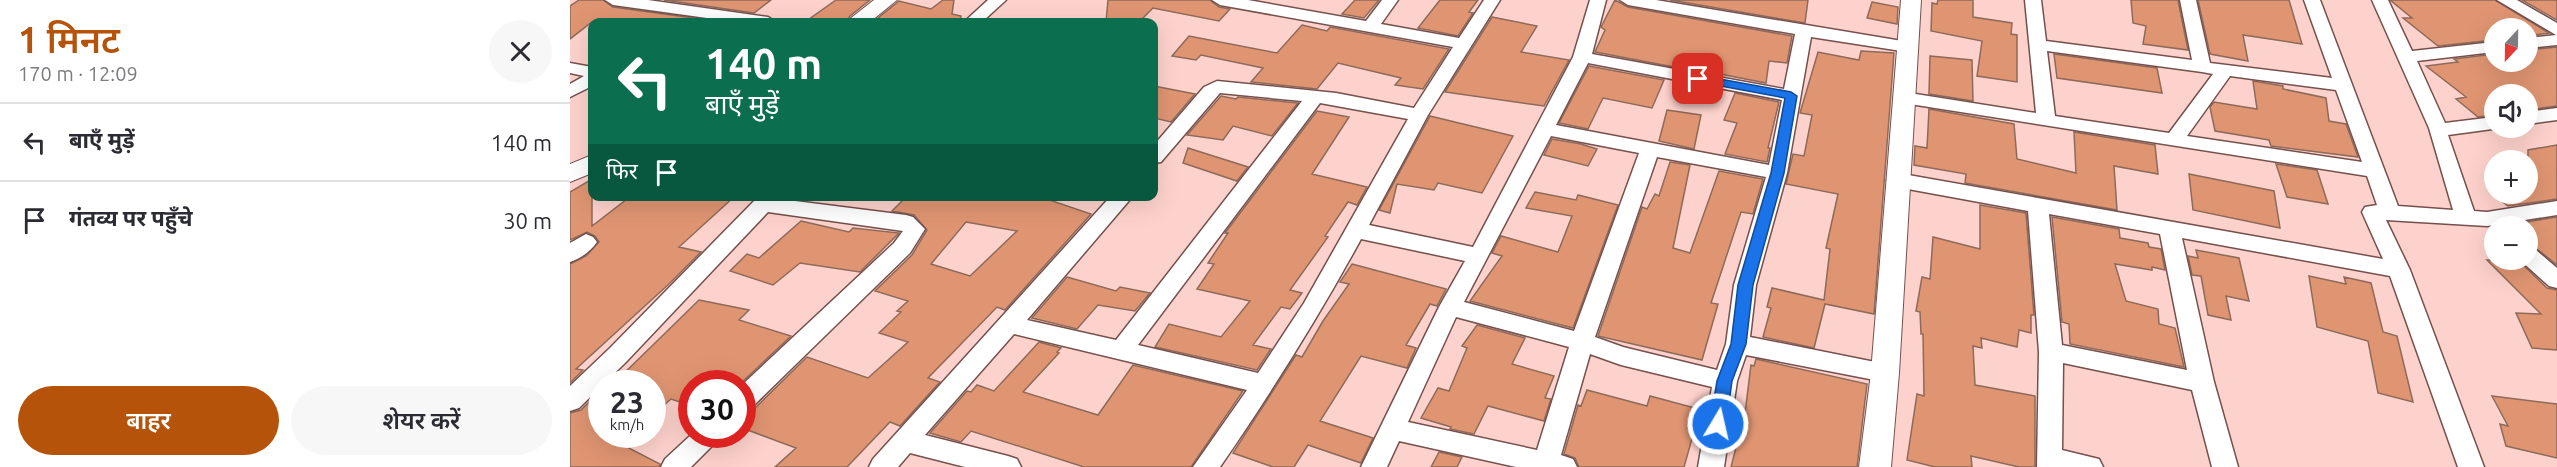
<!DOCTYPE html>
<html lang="hi">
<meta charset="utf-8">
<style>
body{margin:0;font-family:Ubuntu,"Noto Sans Devanagari",sans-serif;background:#f7f7f7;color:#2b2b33;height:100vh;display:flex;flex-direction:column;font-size:22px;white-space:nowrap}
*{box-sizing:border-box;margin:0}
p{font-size:20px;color:#7c7c81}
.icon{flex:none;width:33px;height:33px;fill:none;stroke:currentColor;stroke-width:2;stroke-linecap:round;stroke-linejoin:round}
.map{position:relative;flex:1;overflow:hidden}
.details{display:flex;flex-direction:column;background:#fff;width:570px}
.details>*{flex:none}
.banner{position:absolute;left:18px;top:18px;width:570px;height:183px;border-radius:12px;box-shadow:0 6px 24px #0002;background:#0b6e4f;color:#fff;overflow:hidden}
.needle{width:39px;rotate:202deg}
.fabs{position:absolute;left:1914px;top:18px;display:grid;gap:12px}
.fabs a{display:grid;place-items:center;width:54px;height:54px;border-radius:50%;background:#fff;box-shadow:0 6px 24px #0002;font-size:30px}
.speed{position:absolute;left:18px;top:370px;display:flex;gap:12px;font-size:30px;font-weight:700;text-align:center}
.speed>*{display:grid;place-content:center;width:78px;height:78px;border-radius:50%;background:#fff;box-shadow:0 6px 24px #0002;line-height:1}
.speed small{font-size:15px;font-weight:400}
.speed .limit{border:9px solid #d22;background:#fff;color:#111}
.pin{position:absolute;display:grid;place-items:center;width:51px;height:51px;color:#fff;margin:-26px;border-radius:12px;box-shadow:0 3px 9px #0006}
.me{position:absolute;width:66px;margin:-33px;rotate:9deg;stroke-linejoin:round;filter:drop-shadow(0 0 4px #0008)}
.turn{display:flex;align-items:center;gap:21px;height:126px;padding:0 18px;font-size:27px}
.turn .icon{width:78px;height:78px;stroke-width:2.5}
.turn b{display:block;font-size:42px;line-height:51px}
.then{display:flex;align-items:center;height:57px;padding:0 18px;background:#0003;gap:12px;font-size:22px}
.round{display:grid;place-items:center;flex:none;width:63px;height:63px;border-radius:32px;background:#f7f7f7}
.headline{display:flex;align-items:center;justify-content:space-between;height:102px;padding:0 18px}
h1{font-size:36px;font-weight:600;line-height:45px;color:#b45309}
.cta{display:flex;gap:12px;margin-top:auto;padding:12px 18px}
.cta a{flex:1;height:69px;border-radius:36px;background:#b45309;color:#fff;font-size:24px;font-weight:600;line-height:69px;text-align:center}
.cta a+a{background:#f7f7f7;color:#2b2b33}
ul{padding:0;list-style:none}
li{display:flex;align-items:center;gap:18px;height:78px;padding:0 18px;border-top:2px solid #e1e1e2}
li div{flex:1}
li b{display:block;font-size:22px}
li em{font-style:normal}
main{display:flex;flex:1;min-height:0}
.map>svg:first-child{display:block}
</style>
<main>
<section class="details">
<div class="headline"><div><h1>1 मिनट</h1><p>170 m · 12:09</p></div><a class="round"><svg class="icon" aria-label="close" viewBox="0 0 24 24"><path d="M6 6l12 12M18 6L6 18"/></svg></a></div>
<ul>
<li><svg class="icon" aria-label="left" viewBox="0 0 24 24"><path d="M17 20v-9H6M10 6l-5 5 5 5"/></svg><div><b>बाएँ मुड़ें</b></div><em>140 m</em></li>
<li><svg class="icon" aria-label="arrive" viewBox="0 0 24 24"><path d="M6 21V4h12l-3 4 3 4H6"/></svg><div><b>गंतव्य पर पहुँचे</b></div><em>30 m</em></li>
</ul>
<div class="cta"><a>बाहर</a><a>शेयर करें</a></div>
</section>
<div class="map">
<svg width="1987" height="467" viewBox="0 0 1987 467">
<rect width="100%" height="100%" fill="#fed2cc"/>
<!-- building -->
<path fill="#e09572" stroke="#8d6a5a" stroke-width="1.5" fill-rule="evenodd" d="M9 0H33L43 7 153 22H22L0 39V6Z
M94 0H201L184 13Z
M266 0H300L280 16 276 22H235Z
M373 0H384L382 14 391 16 390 22H303L329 1 361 9Z
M538 0H640L649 7 660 9 649 21 583 8 569 22H536Z
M785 0H809L794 18 772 14Z
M870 0H908L899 12 903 13 888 36 848 28Z
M1045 0 1058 7 1222 36 1217 63 1199 61 1196 83 1104 65V67L1025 52 1035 30 1031 27Z
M1100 0H1238L1235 23Z
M1368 0H1403V17L1442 23 1441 34 1447 35V82L1407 76 1412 41 1361 31 1362 3 1367 4Z
M1561 0H1608L1618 50 1573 44 1576 26 1563 23Z
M1628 0H1719L1732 44 1673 35 1678 61 1640 54Z
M1820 0H1925L1979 33 1958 36V28H1924V40L1868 46 1833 18H1842Z
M1952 0H1987V20Z
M1302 2 1328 7 1327 24 1297 18Z
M922 17 967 26 951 52 999 60 974 106 875 92Z
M732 25 757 31 760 27 879 49 853 89 825 85 831 78 768 63 747 89 681 82 693 68 631 55 626 60 602 56 619 36 707 53Z
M1987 47V106L1958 110V94H1924V115L1908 117 1886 99 1896 97 1856 66 1888 62 1884 59 1924 54V62H1958V50Z
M1291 51 1324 53 1304 314 1255 304 1244 348 1193 337 1201 308 1197 307 1202 288 1254 300 1260 249 1256 248 1268 194 1216 184 1223 154 1234 156 1242 115 1230 113 1248 52 1289 60Z
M1484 54 1587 68 1592 93 1487 78Z
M1360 56 1402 60 1403 101 1359 94Z
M1019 66 1094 80 1082 108 1033 98 1018 129 989 123Z
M1683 81 1713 86V89L1756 98 1759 121 1776 124 1788 157 1701 146 1699 140 1645 131 1640 107 1644 102 1687 109Z
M584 86 625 94 601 122 584 118Z
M1165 93 1209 102 1198 148H1200L1197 162 1155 154 1167 123 1154 120Z
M651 96 666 99 668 97 728 103 702 136 663 126 653 140 617 135Z
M1359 109 1444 124 1447 159 1506 173 1504 132 1585 145 1588 174 1544 166 1547 210 1395 183 1396 174 1344 165 1345 146 1357 148Z
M1097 110 1131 115 1124 149 1089 141Z
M747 111 779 117 742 174 797 187 787 205 778 202 755 236 758 237 720 290 732 293 720 309 711 307 683 345 701 349 687 370 585 347 599 324 651 337 680 301 627 289 644 264 638 263 658 233H655Z
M860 116 943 136 912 193 868 183 864 190 827 184 820 213 809 210Z
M982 139 1011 144 1027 149 1018 166 974 155Z
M1987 145V199L1938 206 1922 194H1958V150Z
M618 148 678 167 667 181 613 163Z
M1100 162 1120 165 1103 248 1120 253 1149 171 1193 179 1183 214 1171 212 1141 303 1148 304 1132 360 1028 336 1072 207 1077 209 1085 194 1089 196Z
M1706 164 1747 170 1758 204 1717 197Z
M1619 174 1704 191 1710 228 1623 210Z
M22 179V226L61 196H165L109 247 131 252 100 283 6 369 13 370 0 383V264L16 256 29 242 25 236 17 232 0 240V192Z
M965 192 1006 200 1008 195 1048 205 1003 328 900 301 932 256 922 253 931 236 988 252 1002 216 956 208Z
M337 196H468L521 214 435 310 427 307 358 378 370 382 330 426 320 422 277 467H205L226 448 172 428V413L183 410 237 357 298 378 338 342 309 333 331 312 327 311 338 301 305 291 342 255 357 230 344 215 322 211ZM396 222 447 231 400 276 361 264Z
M1410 205 1456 213 1464 315H1461V333L1449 330 1447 347 1411 338 1412 348 1403 346 1405 385 1465 396V467H1449L1401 456 1402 467H1365L1337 460 1347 394 1354 396 1353 334H1351L1350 312 1346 311 1352 277 1360 279 1363 237 1410 249Z
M1482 217 1549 229 1550 238 1578 243 1579 247 1591 249 1595 270 1582 267V270L1545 264 1556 301 1588 309 1589 324 1605 328 1614 367 1500 344 1499 324 1492 322Z
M1987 217V265L1958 242V225H1960L1957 222Z
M231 221 279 232 283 228 329 233 290 272 230 263 203 285 160 271 177 254 189 258Z
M1626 250 1669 258 1679 301 1656 296 1661 320 1638 315 1631 276 1622 275 1618 256 1628 258Z
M1917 260H1948L1977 288 1987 290V350L1962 348 1946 313 1971 314Z
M782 264 876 289 867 306 860 304 836 345 846 348 837 368 791 356 750 421 803 438 791 463 738 445 724 467H703L663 453 726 355 732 357 753 321 779 284 770 282Z
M1739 276 1776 284 1774 277 1801 283 1813 332 1827 336 1843 402 1808 393 1798 341 1747 327Z
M497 277 546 291 550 287 580 293 565 311 528 305 507 329 462 318Z
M129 300 179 310 169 320 221 336 170 384H122V406L101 399 82 416V384H43Z
M907 325 955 338 942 364 984 376 975 398 981 399 974 421 918 406 904 434 880 429 881 427 851 418 868 388 879 391 897 348 892 346Z
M469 342 491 348 487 352 489 353 453 392 528 415 563 365 673 391 621 467H514L401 431 391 442 360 433 397 391 401 392 407 385 424 391Z
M1186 359 1297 384 1287 467H1161L1169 436 1172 437 1181 365 1184 366Z
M32 389V435H61L51 444 90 464 89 467H0V413L11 410Z
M1017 390 1077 406 1080 396 1136 411 1132 430 1125 428 1114 467H1009L1005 458 994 454 1008 405 1011 406Z
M1922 396 1987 404V458L1936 446 1930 424 1938 426Z
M869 452 892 457 887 467H861Z"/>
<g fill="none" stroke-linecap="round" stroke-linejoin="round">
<!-- minor casing -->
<g stroke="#75504c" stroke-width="3">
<path id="minor" d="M35 0H78L198 17 206 22H166L43 5Z
M418 0H436L412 22H394Z
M642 0H678L796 21 812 0H828L811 24 889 38 914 0H930L858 115 799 225 903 247 1003 57 1020 0H1036L1022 54 1214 89 1225 34 1058 5 1050 0H1086L1344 43 1347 47 1344 51 1338 52 1241 37 1217 173 1186 285 1180 337 1315 364 1323 366 1327 373 1323 380 1315 382 1176 355 1167 381 1154 467H1128L1142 387 1051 365 1020 354 991 455 1003 459 1007 467H946L829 441 817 467H791L869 307 895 261 791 239C748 318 701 393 650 467H623L677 390 444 334 355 435 438 456 447 459 451 467H395L340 453 328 467H299L303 459 541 196H563L457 320 546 340 732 101 650 93 591 162 584 163V145L634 87 647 81 766 93 844 108 883 47 650 5ZM1018 63 1212 100 1199 165 986 125ZM750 103 838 119 734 303 688 373 568 345ZM981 136 1069 153 1004 331 894 302ZM1087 157 1196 177 1164 285 1156 344 1147 370 1053 347 1025 337ZM886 317 999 347 967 450 838 422Z
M1455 0H1471L1476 41 1622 60 1610 0H1626L1640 63 1762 78 1734 0H1750L1828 206 1883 210 1859 128 1802 0H1818L1842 51 1924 42V52L1847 61 1875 123 1924 117V128H1930L1878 135 1904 211 1917 212 1987 201V215L1917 226 1816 220 1840 270 1914 467H1888L1820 276 1612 238 1644 382 1668 467H1642L1622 390 1493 363 1492 450 1529 459 1533 467H1467L1469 352 1458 211 1327 187 1320 185 1317 180 1320 175 1327 173 1813 259 1792 212 1795 207 1807 205 1797 176 1327 102 1324 98 1327 94 1333 92 1466 113ZM1477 51 1632 72 1643 74 1599 133 1485 116ZM1660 76 1766 90 1792 162 1617 136ZM1479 214 1590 234 1617 370 1492 345Z
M1927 0H1947L1987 23V45L1958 48V38L1986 35Z
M0 63 22 67V86L0 97V84L14 76 0 73Z
M1987 108V120L1958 124V112Z
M193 197 336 215 343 217 355 229 340 253 181 408 172 411V385L324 243 333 231 198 212 56 362 9 408 0 411V386L40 348 186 199Z
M16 234 23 237 27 242C21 251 10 259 0 262V243Z
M1958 247 1966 250 1987 268V288L1979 286 1950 260H1958Z
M122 434 149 435 146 442 121 467H91L95 459Z"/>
</g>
<!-- tertiary casing -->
<g stroke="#75504c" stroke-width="2">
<path id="tertiary" d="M304 0H327L300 22H278L281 18Z
M1331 0H1351L1329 373 1321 467H1289L1301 373Z
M22 155V173L0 182V164Z"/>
</g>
<!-- minor -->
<use href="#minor" fill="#fff" fill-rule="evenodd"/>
<!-- tertiary -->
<use href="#tertiary" fill="#fff" fill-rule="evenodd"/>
</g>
<!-- route -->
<path fill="#1a73e8" stroke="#114b97" stroke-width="1.5" d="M1128 75 1221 92 1227 96 1214 173 1183 285 1176 344 1162 381 1156 424 1154 429 1148 431 1142 429 1140 424 1147 381 1161 344 1168 285 1201 173 1215 98 1124 81 1122 79Z"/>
</svg>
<div class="fabs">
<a><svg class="needle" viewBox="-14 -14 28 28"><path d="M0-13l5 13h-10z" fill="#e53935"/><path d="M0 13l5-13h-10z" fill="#7c7c81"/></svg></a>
<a><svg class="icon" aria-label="sound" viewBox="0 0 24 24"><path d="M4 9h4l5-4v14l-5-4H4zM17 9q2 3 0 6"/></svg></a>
<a>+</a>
<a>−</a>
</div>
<div class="speed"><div>23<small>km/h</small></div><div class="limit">30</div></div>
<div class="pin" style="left:1128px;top:79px;background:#d93025"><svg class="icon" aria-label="arrive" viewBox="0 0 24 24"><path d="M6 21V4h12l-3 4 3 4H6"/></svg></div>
<svg class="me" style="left:1148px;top:424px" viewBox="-20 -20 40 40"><circle r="17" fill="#1a73e8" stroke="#fff" stroke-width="3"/><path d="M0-11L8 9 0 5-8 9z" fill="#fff"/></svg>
<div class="banner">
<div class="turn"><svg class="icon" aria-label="left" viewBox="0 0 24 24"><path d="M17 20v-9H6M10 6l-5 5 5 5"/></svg><div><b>140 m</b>बाएँ मुड़ें</div></div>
<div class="then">फिर<svg class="icon" aria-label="arrive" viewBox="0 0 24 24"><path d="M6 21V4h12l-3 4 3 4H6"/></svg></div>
</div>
</div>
</main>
